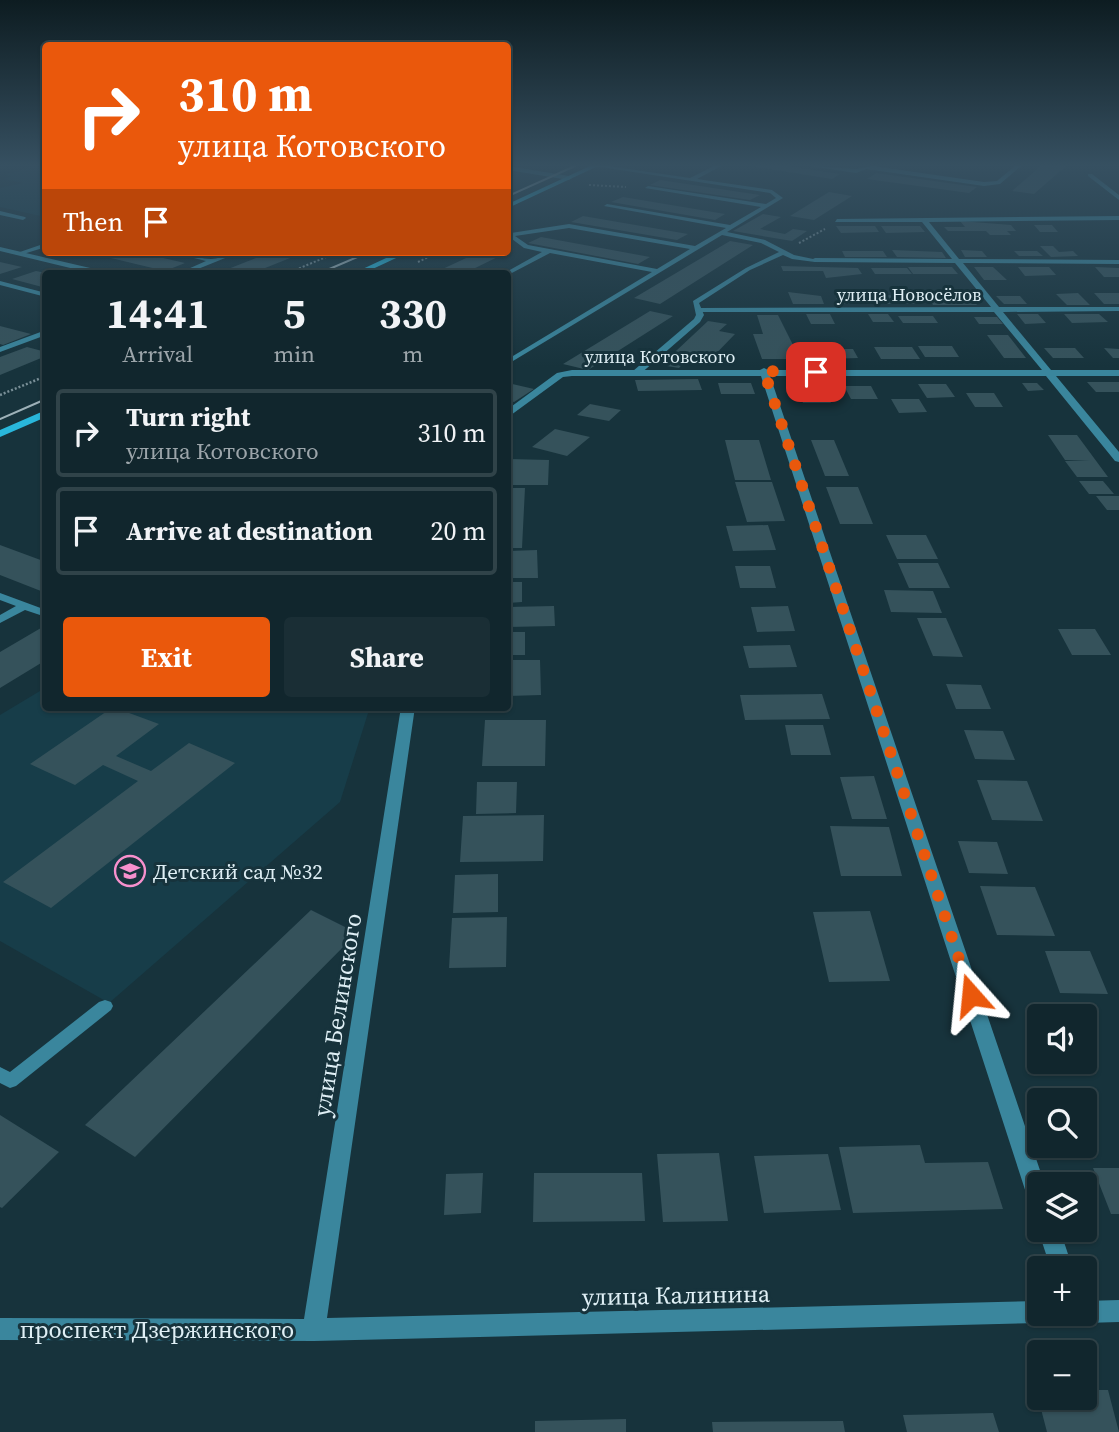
<!DOCTYPE html>
<meta charset="utf-8">
<style>
body{margin:0;font-family:"Source Serif 4",serif;background:#1a2e35;color:#f1f3f6;height:100vh;display:flex;flex-direction:column;font-size:26px;white-space:nowrap}
*{box-sizing:border-box;margin:0}
p{font-size:23px;color:#9ca5aa}
.icon{flex:none;width:38px;height:38px;fill:none;stroke:currentColor;stroke-width:2;stroke-linecap:round;stroke-linejoin:round}
.map{position:relative;flex:1;overflow:hidden}
.side{position:absolute;left:42px;top:270px;width:469px;height:441px;display:flex;flex-direction:column;background:#11262d;border-radius:7px;box-shadow:0 2px 5px #0004,0 0 0 2px #304349}
.side>*{flex:none}
.banner{position:absolute;left:42px;top:42px;width:469px;height:214px;border-radius:7px;box-shadow:0 2px 5px #0004,0 0 0 2px #304349;background:#ea580c;color:#fff;overflow:hidden}
.controls{position:absolute;left:1027px;top:1004px;display:grid;gap:14px}
.controls a{display:grid;place-items:center;width:70px;height:70px;border-radius:7px;background:#11262d;box-shadow:0 2px 5px #0004,0 0 0 2px #304349;font-size:35px}
.pin{position:absolute;display:grid;place-items:center;width:60px;height:60px;color:#fff;margin:-30px;border-radius:14px;box-shadow:0 4px 10px #0006}
.me{position:absolute;width:77px;margin:-38px;rotate:342deg;stroke-linejoin:round;filter:drop-shadow(0 0 5px #0008)}
.turn{display:flex;align-items:center;gap:24px;height:147px;padding:0 21px;font-size:32px}
.turn .icon{width:91px;height:91px;stroke-width:2.5}
.turn b{display:block;font-size:49px;line-height:60px}
.then{display:flex;align-items:center;height:66px;padding:0 21px;background:#0003;gap:14px;font-size:26px}
.eta{display:flex;justify-content:space-evenly;align-items:center;height:119px;text-align:center}
.eta b{font-size:42px;font-weight:700;line-height:49px}
.cta{display:flex;gap:14px;margin-top:auto;padding:14px 21px}
.cta a{flex:1;height:80px;border-radius:7px;background:#ea580c;color:#fff;font-size:28px;font-weight:700;line-height:80px;text-align:center}
.cta a+a{background:#1a2e35;color:#f1f3f6}
ul{padding:0;list-style:none}
li{display:flex;align-items:center;gap:21px;height:88px;margin:0 14px 10px;padding:0 7px;border:4px solid #304349;border-radius:7px}
li div{flex:1}
li b{display:block;font-size:26px}
li em{font-style:normal}
.map>svg:first-child{display:block}
</style>
<div class="map">
<svg width="1119" height="1432" viewBox="0 0 1119 1432">
<rect width="100%" height="100%" fill="#17333c"/>
<!-- built -->
<path fill="#173d49" d="M34 166H45V217L0 207V188L23 183 4 179 12 176 4 175Z
M45 688 46 707H356L369 710 340 802 109 1003 0 941V715Z"/>
<!-- building -->
<path fill="#35525b" d="M751 166H786L840 174 832 179Z
M1041 166H1066L1034 194 1012 191Z
M876 173 977 187 969 193 867 179Z
M660 180 760 195 750 200 650 185Z
M829 192 852 196 814 220 790 216Z
M623 197 725 214 715 220 611 202Z
M763 214 781 217 760 229 785 234 793 229 807 231 792 241 733 231Z
M583 216 688 234 677 240 571 222Z
M960 221 1011 225 1016 231H1007L1011 235H990L986 231H948L944 227H965Z
M1034 225H1052L1058 232H1040Z
M836 226H875L879 232 841 233Z
M881 226H920L925 232 886 233Z
M541 237 650 257 638 264 528 243Z
M730 241 753 245 660 304 634 298Z
M1040 246H1053L1059 252 1073 251 1078 256 1051 257Z
M508 248 514 249 465 273H434L479 252H508Z
M892 250 942 252 946 258 897 257Z
M961 250 982 251 987 257H965Z
M842 251H883L887 257H845Z
M1014 251H1037L1043 256H1019Z
M137 252 185 263 165 271 90 253Z
M271 252H305L253 273H218Z
M0 262 22 267 0 274Z
M781 266 858 268 862 274 826 278 823 271H783Z
M908 267H952L958 274H913Z
M974 267H993L1007 280H984Z
M1018 267H1049L1056 275 1025 276Z
M1095 267 1119 268V277H1104Z
M871 268H907L912 274H875Z
M36 271 46 273V288L12 279Z
M924 291H945L950 297H971L977 305H933Z
M788 292 821 296 824 304H793Z
M1078 293 1090 305H1067L1056 294Z
M1094 293H1119V304H1104Z
M880 294 913 298 917 304H886Z
M996 296H1020L1027 304H1004Z
M836 298H875L878 304H840Z
M650 311 673 316 588 370 563 364Z
M806 314H830L835 324H811Z
M868 314H888L894 322H873Z
M1017 314H1038L1046 323 1025 324Z
M1064 314H1099L1108 322 1072 323Z
M757 315H778L800 359H762L753 334H763Z
M898 316H933L938 323H903Z
M974 317H997L1003 324H979Z
M708 321 727 324 719 331 735 334 706 364 686 360 679 368 661 365Z
M0 326 31 334 3 345 0 344Z
M987 335H1008L1026 358H1004Z
M918 346H952L959 357H925Z
M27 347 46 352V356L0 375V357Z
M874 347H912L920 359H881Z
M1044 348H1075L1084 358H1053Z
M1104 348 1119 349V358H1113Z
M822 349H853L858 358 827 359Z
M698 379 702 390 638 391 635 380Z
M1087 382H1119V392H1096Z
M508 383 534 389 514 402 508 400Z
M718 383H751L755 394H721Z
M1022 383H1037L1044 390 1028 391Z
M918 384H946L955 397 927 398Z
M844 386H871L878 399H851Z
M825 389 831 403H803L798 390Z
M966 393H994L1003 407H975Z
M891 399H919L927 412 899 413Z
M590 404 621 410 609 421 577 415Z
M555 429 590 437 567 456 532 447Z
M1048 435H1077L1108 477H1077L1065 461 1090 460H1065Z
M725 440H759L771 480H735Z
M811 440H834L849 476H825Z
M508 459 549 460 548 485H508Z
M1079 481H1103L1114 494H1089Z
M735 482H772L785 521 747 522Z
M826 487H858L873 524H840Z
M508 488H525L522 548H508Z
M1096 496H1119V510H1107Z
M768 525 776 550 733 551 726 526Z
M886 535H926L938 559H897Z
M0 545 46 562V593L0 575Z
M537 550 538 578H508V551Z
M898 563H938L950 588H909Z
M735 566H770L776 588H740Z
M508 582H522V602L508 603Z
M884 590 933 591 942 613 891 612Z
M554 606 555 626 508 627V607Z
M788 606 795 631 757 632 751 607Z
M917 618H946L963 657 933 656Z
M46 625V660L0 688V652Z
M1058 629H1095L1111 655H1072Z
M508 632H525V655H508Z
M790 645 797 667 749 668 743 646Z
M508 660H540L541 695 508 696Z
M946 684 981 685 991 709H956Z
M822 694 830 719 745 720 740 695Z
M113 707 159 724 116 756 151 771 189 743 235 763 51 908 3 882 138 781 103 765 75 785 30 764Z
M485 720H546L545 766H482Z
M785 725H823L831 755H791Z
M964 730 1003 731 1015 760 975 759Z
M874 776 887 819H852L840 777Z
M977 780 1027 781 1043 821 992 820Z
M477 782H517L516 813 476 814Z
M544 815 543 861 460 862 463 816Z
M830 826 889 827 902 876H841Z
M958 841 997 842 1008 874 969 873Z
M498 874V912L453 913 455 875Z
M980 886 1035 887 1055 936 997 935Z
M311 910 357 933 135 1157 85 1125Z
M870 911 890 981 829 982 813 912Z
M507 917 506 967 449 968 452 918Z
M1045 951H1090L1108 994 1060 993Z
M0 1115 59 1152 2 1208 0 1207Z
M920 1145 925 1163 988 1162 1003 1209 853 1213 839 1147Z
M719 1153 728 1221 663 1222 657 1154Z
M828 1154 841 1210 764 1213 754 1156Z
M1093 1168H1119V1214H1111Z
M483 1173 481 1213 444 1215 446 1174Z
M534 1173H642L645 1221 533 1222Z
M1036 1390H1040V1398H1085V1390H1108L1119 1432H1047Z
M993 1413 999 1432H907L903 1415Z
M626 1419V1432H535V1421Z
M843 1421 845 1432H713L712 1422Z"/>
<g fill="none" stroke-linecap="round" stroke-linejoin="round">
<!-- path-far1 -->
<path stroke="#798f97" stroke-width="2" stroke-dasharray="2 2" stroke-linecap="butt" d="M589 185 626 187
M799 243 825 229
M418 262 439 252
M288 273 338 252"/>
<!-- path -->
<path stroke="#798f97" stroke-width="2.5" stroke-dasharray="2 2" stroke-linecap="butt" d="M0 395 46 376"/>
<!-- service -->
<path fill="#3a869d" fill-rule="evenodd" d="M594 166H608L690 178 714 166H721L697 179 772 190 783 198 727 232 765 240 794 255 818 260 815 262 792 259 783 255 750 270 699 303 704 315 700 322 639 375H633V371L694 319 696 315 693 301 746 268 779 252 761 243 722 235 508 364V359L652 272 550 253 508 275V273H505L506 272 542 252 524 248 508 236V231L511 233 569 224 695 246 726 228 604 206 607 204 730 225 761 207 645 188 648 186 766 204 776 198 770 193ZM569 228 690 249 657 269 528 245 515 236Z
M810 166 856 169 873 166 984 182 997 181 1015 166H1021L1000 184 984 186 866 169 856 173Z
M0 211 25 217 26 218 23 220 0 215Z
M46 243V247L20 255 17 253Z
M170 252C184 252 198 259 211 259 221 259 230 252 240 252L188 273H179L206 261Z
M0 281 46 293V297L0 285Z
M46 330V335L0 352V347Z
M0 593 46 610V617L25 610 0 623V615L16 606 0 600Z
M105 1000 111 1002 113 1006 111 1010 16 1086 10 1088 0 1083V1067L10 1072 99 1002Z"/>
<!-- minor -->
<path fill="#3a869d" fill-rule="evenodd" d="M508 166 569 176 572 178 569 180 508 170Z
M1088 174H1092L1119 195V200L1088 176Z
M1119 216V220L929 222 959 259 1119 260V264L963 263 999 307H1119V311L1003 312 1051 370H1119V376H1056L1119 452V462L1115 461 1046 376H770L1045 1185H1040V1211L1033 1209 1029 1202 761 376H572L563 377 511 415 508 416V409L557 373 572 370H760L764 368 768 370H1042L994 312H699L695 310 699 308 991 307 955 263 815 262 811 260 815 258 952 259 922 222H835L837 219Z
M0 247 103 271 104 273H91L0 251Z
M401 707H415L327 1318 1040 1301V1314H1050L1048 1320 1040 1323 314 1341 0 1340V1318L304 1319Z
M1040 1227V1230H1060L1073 1269H1051L1038 1230Z
M1119 1300V1322L1085 1323 1077 1320 1075 1314H1085V1301Z"/>
<!-- secondary -->
<path fill="#29b7db" fill-rule="evenodd" d="M590 166H598L508 208V204Z
M399 252H409L364 273H354Z
M46 410V417L0 437V430Z"/>
<!-- tram -->
<path stroke="#9db1b8" stroke-width="2" d="M508 196 575 166
M320 273 369 252
M0 419 46 399"/>
</g>
<!-- sky -->
<linearGradient id="sky" x2="0" y2="1"><stop stop-color="#0d1c21"/><stop offset="0.45" stop-color="#365061"/><stop offset="1" stop-color="#365061" stop-opacity="0"/></linearGradient>
<rect width="1119" height="367" fill="url(#sky)"/>
<g fill="none" stroke-linecap="round" stroke-linejoin="round">
<!-- route -->
<path stroke="#ea580c" stroke-width="12" stroke-dasharray="0 21.6" d="M816 372 764 371 971 995"/>
</g>
<!-- icons -->
<defs>
<g id="school-ring" transform="scale(1.575)"><circle r="9.5" fill="#17333c" stroke="#f790cd" stroke-width="1.5"/><path d="M0-5L7-2L0 1L-7-2ZM-4 1L0 2.5L4 1V4Q0 6-4 4Z" fill="#f790cd"/></g>
</defs>
<g fill-rule="evenodd">
<use href="#school-ring" x="130" y="871"/>
</g>
<g text-anchor="middle" dominant-baseline="central" stroke-width="6" stroke-linejoin="round" paint-order="stroke">
<!-- far-street labels -->
<g font-size="18" fill="#dfeff5" stroke="#17333c">
<text x="909" y="294">улица Новосёлов</text>
<text x="660" y="356">улица Котовского</text>
</g>
<!-- poi labels -->
<g font-size="21" fill="#dfeff5" stroke="#17333c" text-anchor="start">
<text x="153" y="871">Детский сад №32</text>
</g>
<!-- near-street labels -->
<g font-size="24" fill="#dfeff5" stroke="#17333c">
<text transform="translate(337 1015) rotate(-81)">улица Белинского</text>
<text transform="translate(676 1295) rotate(-1)">улица Калинина</text>
<text x="157" y="1329">проспект Дзержинского</text>
</g>
</g>
</svg>
<div class="controls">
<a><svg class="icon" aria-label="sound" viewBox="0 0 24 24"><path d="M4 9h4l5-4v14l-5-4H4zM17 9q2 3 0 6"/></svg></a>
<a><svg class="icon" aria-label="search" viewBox="0 0 24 24"><circle cx="10" cy="10" r="6"/><path d="M15 15l6 6"/></svg></a>
<a><svg class="icon" aria-label="layers" viewBox="0 0 24 24"><path d="M12 4l9 5-9 5-9-5zM3 14l9 5 9-5"/></svg></a>
<a>+</a>
<a>−</a>
</div>
<div class="pin" style="left:816px;top:372px;background:#d93025"><svg class="icon" aria-label="arrive" viewBox="0 0 24 24"><path d="M6 21V4h12l-3 4 3 4H6"/></svg></div>
<svg class="me" style="left:971px;top:995px" viewBox="-20 -20 40 40"><path d="M0-17L14 15 0 8-14 15z" fill="#ea580c" stroke="#fff" stroke-width="4"/></svg>
<div class="banner">
<div class="turn"><svg class="icon" aria-label="right" viewBox="0 0 24 24"><path d="M7 20v-9h11M14 6l5 5-5 5"/></svg><div><b>310 m</b>улица Котовского</div></div>
<div class="then">Then<svg class="icon" aria-label="arrive" viewBox="0 0 24 24"><path d="M6 21V4h12l-3 4 3 4H6"/></svg></div>
</div>
<section class="side">
<div class="eta">
<div><b>14:41</b><p>Arrival</p></div>
<div><b>5</b><p>min</p></div>
<div><b>330</b><p>m</p></div>
</div>
<ul>
<li><svg class="icon" aria-label="right" viewBox="0 0 24 24"><path d="M7 20v-9h11M14 6l5 5-5 5"/></svg><div><b>Turn right</b><p>улица Котовского</p></div><em>310 m</em></li>
<li><svg class="icon" aria-label="arrive" viewBox="0 0 24 24"><path d="M6 21V4h12l-3 4 3 4H6"/></svg><div><b>Arrive at destination</b></div><em>20 m</em></li>
</ul>
<div class="cta"><a>Exit</a><a>Share</a></div>
</section>
</div>
